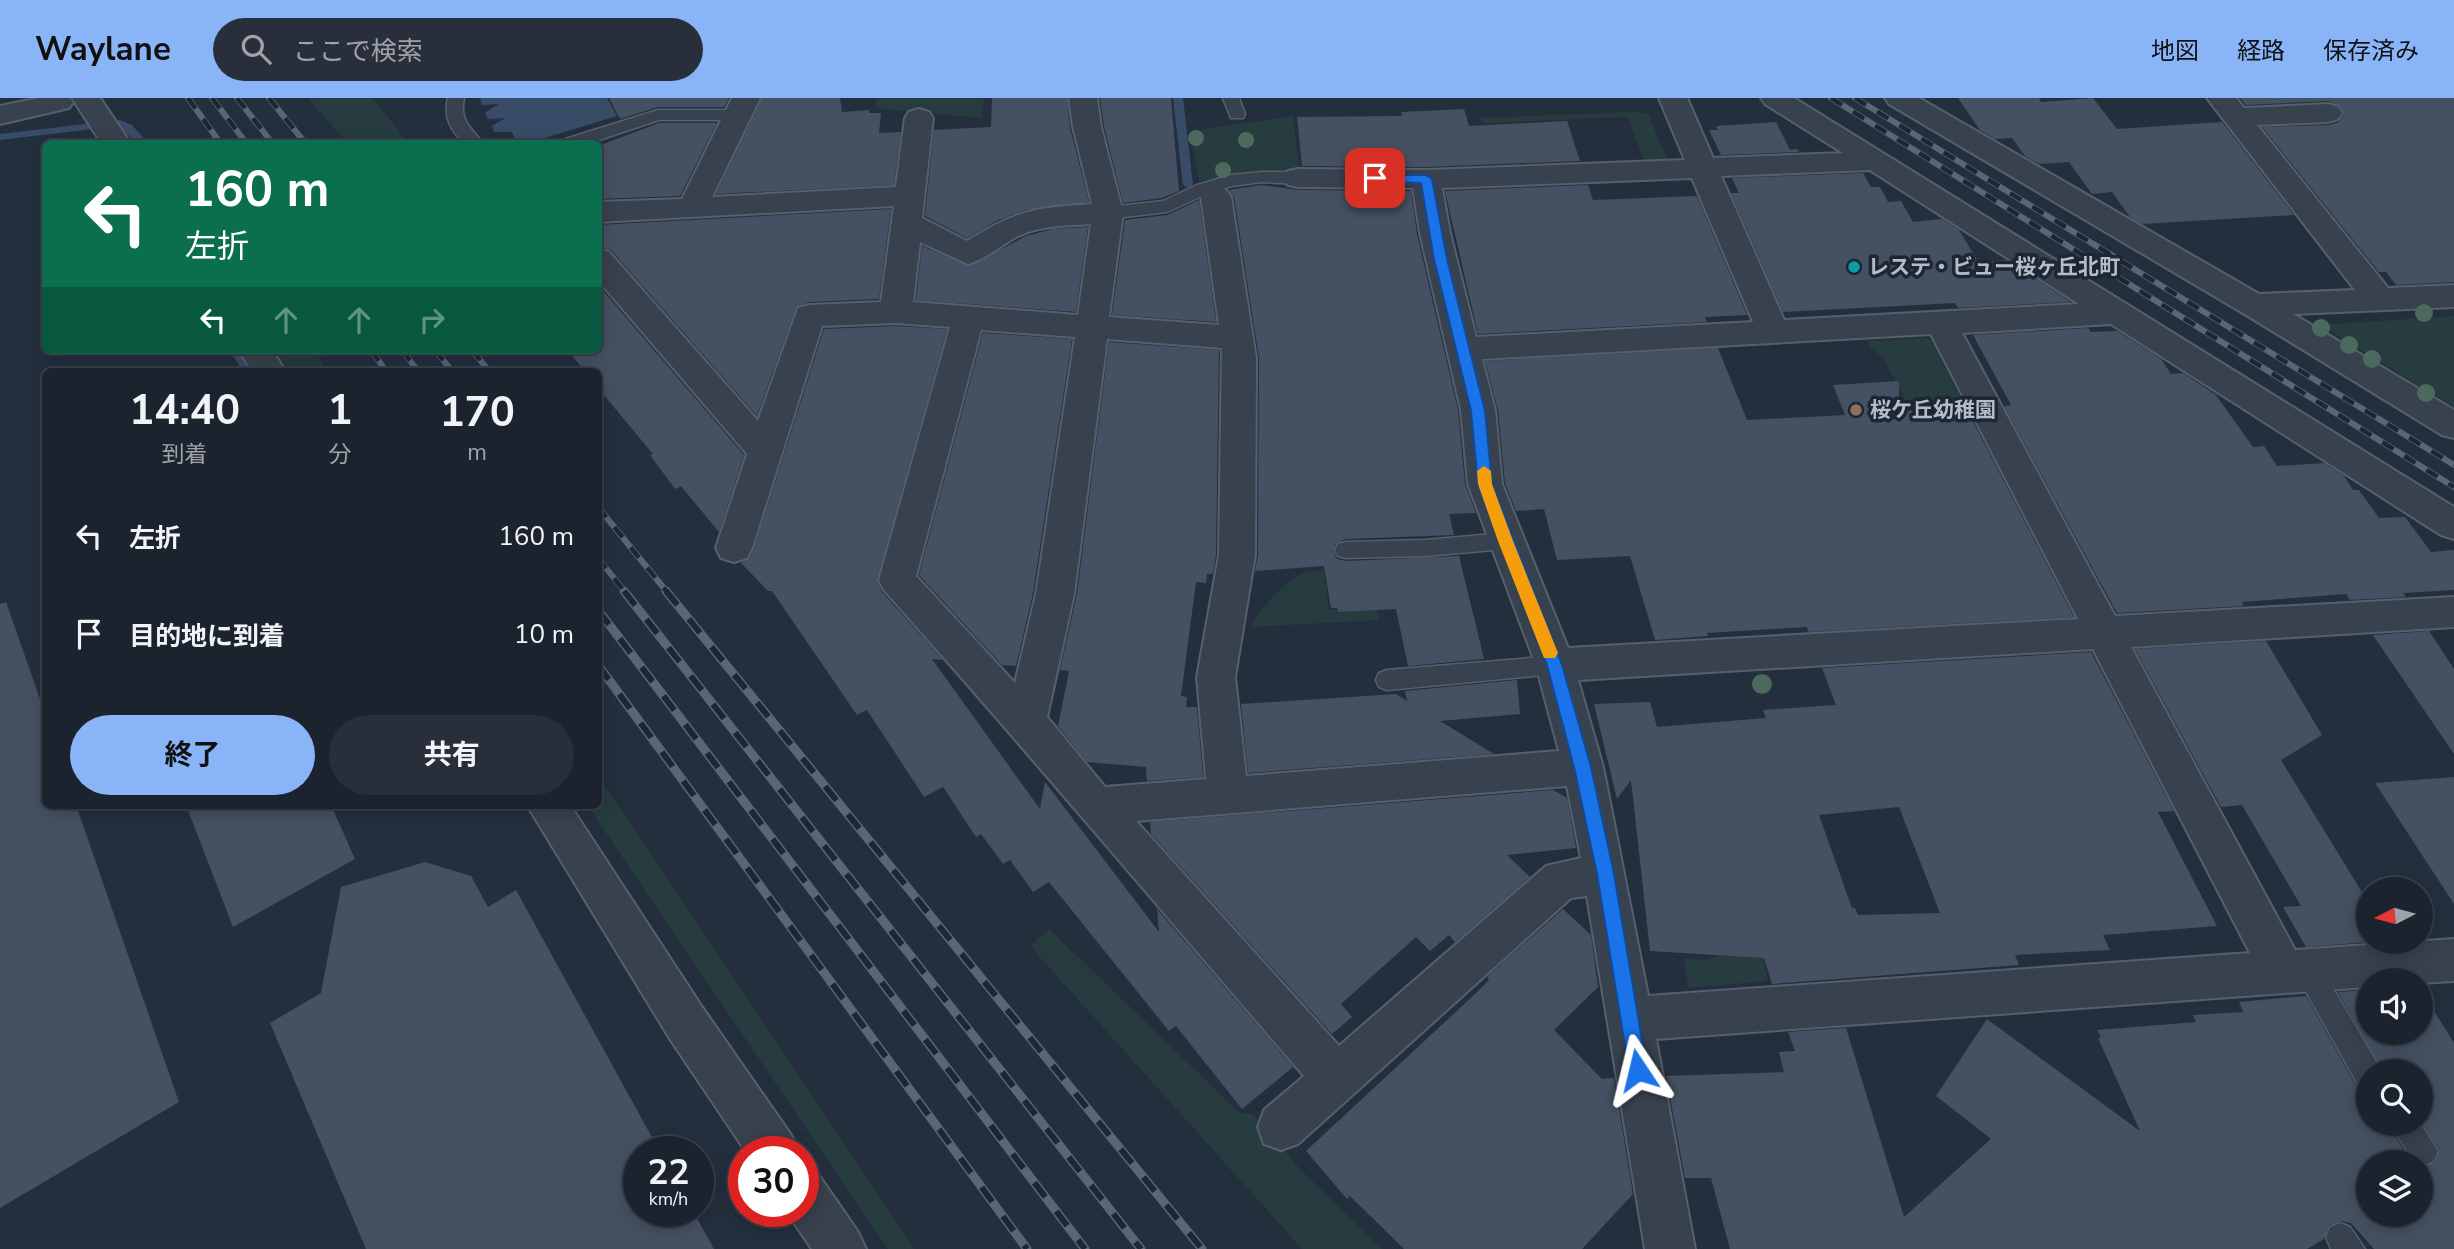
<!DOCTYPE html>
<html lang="ja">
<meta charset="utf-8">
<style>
body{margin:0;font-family:"Nunito Sans","Noto Sans JP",sans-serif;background:#282f3a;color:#f1f3f6;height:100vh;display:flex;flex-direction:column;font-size:26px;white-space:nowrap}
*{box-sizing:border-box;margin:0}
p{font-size:23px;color:#a0a4aa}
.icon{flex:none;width:38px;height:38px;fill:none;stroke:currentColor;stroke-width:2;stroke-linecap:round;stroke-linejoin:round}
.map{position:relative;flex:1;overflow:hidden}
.drawer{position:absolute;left:42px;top:270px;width:560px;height:441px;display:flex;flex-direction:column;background:#1b232e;border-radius:10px;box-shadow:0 4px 18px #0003,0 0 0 2px #39404a}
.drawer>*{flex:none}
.hud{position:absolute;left:42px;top:42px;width:560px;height:214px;border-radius:10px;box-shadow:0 4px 18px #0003,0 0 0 2px #39404a;background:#0b6e4f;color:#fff;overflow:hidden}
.needle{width:46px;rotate:264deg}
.buttons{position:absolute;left:2356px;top:779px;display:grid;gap:14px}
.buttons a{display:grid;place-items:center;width:77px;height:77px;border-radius:50%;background:#1b232e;box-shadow:0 4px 18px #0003,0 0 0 2px #39404a;font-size:35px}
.speed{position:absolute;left:623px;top:1038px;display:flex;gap:14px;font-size:35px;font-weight:700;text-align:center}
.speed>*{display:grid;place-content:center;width:91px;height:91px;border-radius:50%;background:#1b232e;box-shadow:0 4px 18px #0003,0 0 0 2px #39404a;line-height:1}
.speed small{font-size:18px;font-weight:400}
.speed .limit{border:10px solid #d22;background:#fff;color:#111}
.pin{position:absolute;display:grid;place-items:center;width:60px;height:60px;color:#fff;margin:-30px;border-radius:14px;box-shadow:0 4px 10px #0006}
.me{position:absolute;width:77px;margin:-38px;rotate:350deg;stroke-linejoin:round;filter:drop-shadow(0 0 5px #0008)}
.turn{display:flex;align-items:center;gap:24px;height:147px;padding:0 28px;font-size:32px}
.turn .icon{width:91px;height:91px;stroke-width:2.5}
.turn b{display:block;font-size:49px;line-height:60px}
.lanes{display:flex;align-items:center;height:66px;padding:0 28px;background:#0003;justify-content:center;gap:35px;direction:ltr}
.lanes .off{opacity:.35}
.eta{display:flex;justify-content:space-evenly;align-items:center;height:119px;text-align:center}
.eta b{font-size:42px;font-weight:700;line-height:49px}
.button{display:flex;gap:14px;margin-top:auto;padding:14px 28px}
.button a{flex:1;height:80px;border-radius:42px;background:#8ab4f8;color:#111;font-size:28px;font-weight:700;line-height:80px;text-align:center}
.button a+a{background:#282f3a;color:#f1f3f6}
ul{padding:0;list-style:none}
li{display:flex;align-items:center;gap:21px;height:98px;padding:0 28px}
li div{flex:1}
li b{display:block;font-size:26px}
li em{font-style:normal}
header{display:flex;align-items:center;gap:42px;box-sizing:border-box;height:98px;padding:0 35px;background:#8ab4f8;color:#111}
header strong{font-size:33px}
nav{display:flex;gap:38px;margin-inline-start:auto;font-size:24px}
.search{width:490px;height:63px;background:#282f3a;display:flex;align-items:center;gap:18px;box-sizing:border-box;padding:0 24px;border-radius:38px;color:#a0a4aa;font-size:26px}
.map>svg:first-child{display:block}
</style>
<header>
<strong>Waylane</strong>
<div class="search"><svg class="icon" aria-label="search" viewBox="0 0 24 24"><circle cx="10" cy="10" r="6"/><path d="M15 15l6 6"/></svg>ここで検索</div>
<nav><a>地図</a><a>経路</a><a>保存済み</a></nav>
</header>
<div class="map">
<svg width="2454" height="1151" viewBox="0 0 2454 1151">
<rect width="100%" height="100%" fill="#242f3e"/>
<!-- green -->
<path fill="#263c3f" d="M308 0H373L408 45H347Z
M877 0H984L981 20 875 10Z
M1631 14 1648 15 1667 61 1644 62 1628 19 1485 25 1480 20Z
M1293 18 1299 71 1199 83 1191 33Z
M2454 218V309L2321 227Z
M1926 240 1931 242 1964 307 1910 310 1883 260 1870 249 1868 243Z
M273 252H314L328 273H287Z
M1324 473 1329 511H1336L1337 515 1376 508 1379 522 1250 529C1260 512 1287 480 1307 474 1312 472 1319 473 1324 473Z
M599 679 914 1151H888L587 707H598Z
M1743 768 1768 883 1688 890 1684 861 1708 862 1724 856Z
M1049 831 1240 1015 1253 1016 1299 1070 1382 1151H1302L1030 848Z"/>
<!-- water -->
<path fill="#394c67" d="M482 0H607L617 18 528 45H517L512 34H494L492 28 505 20 488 21 485 15 499 6 482 7 480 1Z"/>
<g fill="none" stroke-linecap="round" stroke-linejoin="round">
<!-- stream -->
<path fill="#394c67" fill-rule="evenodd" d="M1173 0H1183L1193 87 1188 90 1183 87Z
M120 22 132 27 149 46H138L118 28 0 42V36Z
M229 252H241L255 273H243Z"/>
</g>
<!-- building -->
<path fill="#455162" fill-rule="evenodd" d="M609 0H729L724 9H658L620 21Z
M762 0H840L842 14 869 12V15H881L879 35 901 34 894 87 716 96Z
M992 0H1067L1070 30 1089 104 1026 112 998 122 967 140 925 118 934 32 991 29Z
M1100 0H1171L1179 93 1162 100 1123 105 1104 28Z
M1958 0H2039L2041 4 2093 0 2117 31 2222 24 2294 117 2142 126 2130 119 2112 94 2092 96 2069 64 2039 66 2025 58 2012 40 1995 41 1980 32Z
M2240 0H2454V184L2396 187 2386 174H2379L2262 29 2329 27 2339 24 2344 16 2340 8 2328 3 2246 7Z
M1464 11 1469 28 1567 23 1580 63 1426 69 1302 68 1297 19 1402 18 1401 14Z
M1776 24 1790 52 1797 51 1799 54 1721 57 1709 32H1718L1716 28Z
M659 25H717L680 98 598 101V48Z
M1863 75 1871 89H1880L1888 104 1901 103 1913 124 1942 121 1959 132 1978 164 2006 162 2071 204 1958 210 1955 205 1783 214 1731 95H1739L1732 80Z
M1262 87 1298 92 1411 93 1417 136 1458 312 1465 386 1476 415 1449 416 1454 437 1346 441 1336 445 1333 453 1337 461 1346 463 1459 458 1484 561 1408 568 1396 511 1338 514 1337 510H1331L1324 468 1255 473 1258 457 1259 260 1234 99 1229 92Z
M1588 87 1593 102 1697 98 1747 217 1705 219 1707 224 1478 236 1445 93Z
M1199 102 1216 224 1112 217 1125 122 1167 117Z
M891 111 879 201 809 204 796 209 757 318 611 152 598 149V127Z
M1088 129 1076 214 916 202 922 148 969 168 1026 138 1053 131Z
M598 187 744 357 719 434 681 388 675 391 650 357 653 356 598 290V273H585L567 252H598Z
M896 228 947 231 877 483 882 494 943 562 932 561 1040 711 1045 684 1159 834 1157 811 1293 969 1242 1011 1176 928 1169 933 1049 784 1033 794 1010 762 1003 766 981 736 976 739 943 689 924 699 867 612 857 617 772 493H768L741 465 749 461 754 451 824 231Z
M2088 230 2091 234 2117 233 2161 261 2171 276 2183 275 2216 297 2253 349 2264 348 2277 368 2324 365 2344 378 2353 392H2359L2379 420 2405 419 2431 454 2454 452V492L2403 495 2406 499 2350 502 2346 496 2242 504 2244 508 2117 515 2004 308 2011 307 1973 237Z
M983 235 1072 241 1033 495 1016 568 1002 567 919 477Z
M1109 244 1219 252 1216 457 1213 476H1207L1206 485 1196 484 1181 598 1187 599 1186 609H1197L1203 679 1147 683 1146 669 1087 664 1058 628 1069 573 1060 572 1077 496Z
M1718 250 1747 322 1845 317 1833 287 1899 283V297L1907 313 1966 310 2074 519 1808 534 1807 529 1707 535 1708 538 1655 542 1630 458 1557 462 1544 411 1516 413 1505 385 1498 312 1485 263Z
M6 504 46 618V707H76L179 1004 0 1110V506Z
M2429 533 2454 571V656L2373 537Z
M2266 543 2322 637 2281 662 2368 804V844L2306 849 2283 809 2301 808 2242 707 2221 709 2135 551Z
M2091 554 2174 713 2158 714 2217 828 2103 837 2110 852 2015 857 2019 867 1772 886 1764 860 1650 853 1631 682 1617 701 1594 606 1650 604 1657 629 1766 620 1763 612 1836 607 1822 570ZM1899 709 1940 815 1858 817 1855 810H1852L1819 717Z
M1517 582 1520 616 1440 623 1494 656 1248 675 1241 606 1396 596 1407 603 1405 593Z
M2454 679V806L2375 685Z
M1553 692 1567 700 1576 750 1507 757 1530 779 1455 844 1449 837 1430 853 1416 839 1341 906 1352 919 1332 936 1151 736 1150 724Z
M186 707H331L355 761 233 829Z
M425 764 471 778 488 809 516 792 660 1054H639V1113H693L714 1151H366L270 925 321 895 341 789Z
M1563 811 1591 837 1598 889 1554 932 1602 981 1614 980 1633 1096 1582 1151H1404L1350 1098 1347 1101 1306 1053 1475 896 1489 882 1487 879Z
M2368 892V934H2420V900H2426L2454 945V1151H2374L2351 1125 2341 1123 2329 1127 2324 1141 2307 1151H1730L1711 1080H1685L1666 978 1784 974 1779 954 1795 953 1788 934 1846 930 1904 1119 1991 1041 1936 998 1987 921 2140 1033 2098 940 2101 939 2097 932 2196 924 2193 917 2243 914 2239 904 2306 898 2356 988 2368 992V1026H2387L2412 1064H2368V1116H2420V1068L2435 1065 2440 1052 2420 1023V973H2382L2338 894Z"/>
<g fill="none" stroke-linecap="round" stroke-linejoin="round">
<!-- lane casing -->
<g stroke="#565f6c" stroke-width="3">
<path id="lane" d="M448 0H464C459 23 471 30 484 46H465C451 33 443 19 448 0Z
M1223 0H1239L1245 16 1243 20H1231Z
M658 12H737L745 17 737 22H659L587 46H560L562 42Z
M1262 74H1298L1307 80 1298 86 1262 84 1232 88 1209 95 1167 114 1108 121 1099 115 1108 109 1163 103 1197 87 1231 77Z
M1505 435 1513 437 1516 443 1513 449 1505 451 1425 458 1346 460 1338 458 1335 452 1338 446 1346 444 1425 442Z
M1555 558 1563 560 1566 567 1563 574 1555 576 1387 592 1379 589 1376 582 1379 575 1387 572Z
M2308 860 2317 863 2378 967 2380 973H2368V990L2358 987 2299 881 2295 872 2299 863Z
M2420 1025 2438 1053 2434 1063 2424 1067 2414 1063 2390 1026Z
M2340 1125 2350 1129 2365 1151H2331L2326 1139 2330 1129Z"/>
</g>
<!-- street casing -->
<g stroke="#565f6c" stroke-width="4">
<path id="street" d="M39 0H70L73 4 69 10 0 26V8Z
M72 0H100L131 46H102Z
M732 0H760L712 99 896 89 905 20 909 14 919 11 929 14 933 20 922 120 967 143C1016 112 1035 110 1092 106L1073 29 1069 0H1097L1101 29 1123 115 1109 219 1219 227 1201 99 1206 92 1216 89 1226 92 1231 99 1256 260 1255 457 1235 579 1246 678 1559 653 1536 567 1468 386 1461 312 1420 135 1413 90 1298 89 1288 87 1283 80 1288 73 1298 71 1426 72 1685 62 1659 0H1687L1713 60 1843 55 1765 6 1761 0H1794L2454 409V441L2441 437 2111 226 1962 235 2115 518 2454 499V529L2131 549 2295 852 2454 841V883L2420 885V882H2368V889L1656 941 1695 1151H1645L1587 798 1571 800 1298 1046 1281 1052 1264 1046 1258 1029 1264 1012 1304 978C1164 816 1027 652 884 492L879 482 950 229 896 225 822 228 752 450 747 460 734 464 721 460 716 450 747 356 598 182V151L609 154 758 323 798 210 809 207 881 204 894 108 598 124V104L682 101ZM1870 72 2079 206 1784 222 1721 78ZM1692 80 1753 224 1476 239 1450 135 1442 90ZM1091 126 1078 217 913 204 920 144 968 166C986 161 1000 148 1016 139 1040 127 1065 128 1091 126ZM981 232 1075 239 1036 496 1015 585 916 478ZM1931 236 2078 521 1568 550 1502 386 1495 312 1482 261ZM1107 241 1222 250 1219 457 1197 579 1206 681 1105 689 1047 619 1074 496ZM2093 551 2250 855 1648 898 1603 669 1578 582ZM1567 688 1581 760 1546 768 1339 948 1136 723Z
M1885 0H1919L2259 196 2355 192 2207 0H2236L2244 10 2328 6 2338 9 2342 15 2338 21 2328 24 2257 27 2388 190 2454 187V209L2293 216 2454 312V340L2442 337 2243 215 1889 6Z
M239 252H272L285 273H252Z
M527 707H570L702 909 791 1037 798 1054H746L670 941Z
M803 1072 820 1079 858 1134 866 1151H812L786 1113H803Z"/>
</g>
<!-- lane -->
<use href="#lane" fill="#38414e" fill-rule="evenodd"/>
<!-- street -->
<use href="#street" fill="#38414e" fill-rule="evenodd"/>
<!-- rail-far1 casing -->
<g stroke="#5a6575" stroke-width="6">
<path id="rail-far1" d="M188 0 221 46
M212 0 247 46
M237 0 273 46
M269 0 306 46
M1831 0 2454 389
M1855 0 2454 367
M371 252 386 273
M402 252 418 273
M435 252 452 273
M472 252 489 273
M598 409 667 494
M598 460 625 494"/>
</g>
<!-- rail casing -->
<g stroke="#5a6575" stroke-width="9">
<path id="rail" d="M624 493 1141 1151
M666 493 1202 1151
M598 512 1085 1151
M598 567 1027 1151"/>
</g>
<!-- rail-far1 -->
<use href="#rail-far1" stroke="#1d2633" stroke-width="4.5" stroke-dasharray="13" stroke-linecap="butt"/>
<!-- rail -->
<use href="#rail" stroke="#1d2633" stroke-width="6" stroke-dasharray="18" stroke-linecap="butt"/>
</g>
<!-- trees -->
<g fill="#4b6a5d">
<circle cx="1196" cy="40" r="8"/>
<circle cx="1246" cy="42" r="8"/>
<circle cx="1223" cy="72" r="8"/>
<circle cx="2424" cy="215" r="9"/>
<circle cx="2321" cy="230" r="9"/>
<circle cx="2349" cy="247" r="9"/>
<circle cx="2372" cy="261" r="9"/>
<circle cx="2426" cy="295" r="9"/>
<circle cx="1762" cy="586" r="10"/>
</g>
<!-- route -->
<path fill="#1a73e8" stroke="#114b97" stroke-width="2" d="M1375 77H1426L1432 81 1447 161 1485 313 1492 386 1562 567 1591 669 1614 776 1647 972 1645 979 1638 982 1631 979 1629 972 1597 776 1574 669 1547 567 1478 386 1471 313 1434 161 1421 85 1371 83 1369 80Z"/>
<!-- slow -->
<path fill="#f59e0b" d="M1484 368 1491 373 1492 386 1513 443 1558 555 1555 560H1544L1542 555 1498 443 1478 386 1477 373Z"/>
<!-- markers -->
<circle fill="#0f9aa8" stroke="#1d2633" stroke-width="2.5" cx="1854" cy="169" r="7"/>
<circle fill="#8d6e63" stroke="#1d2633" stroke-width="2.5" cx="1856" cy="312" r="7"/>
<g text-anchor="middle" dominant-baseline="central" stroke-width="7" stroke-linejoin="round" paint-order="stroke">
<!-- poi labels -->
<g font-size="21" font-weight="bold" fill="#b4bcc9" stroke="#1d2633" text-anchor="start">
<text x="1868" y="169">レステ・ビュー桜ヶ丘北町</text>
<text x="1870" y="312">桜ケ丘幼稚園</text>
</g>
</g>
</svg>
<div class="buttons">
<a><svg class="needle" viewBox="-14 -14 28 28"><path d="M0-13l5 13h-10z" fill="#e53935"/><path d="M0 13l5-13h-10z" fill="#a0a4aa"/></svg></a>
<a><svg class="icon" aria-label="sound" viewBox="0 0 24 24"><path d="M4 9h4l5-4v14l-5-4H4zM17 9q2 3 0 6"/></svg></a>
<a><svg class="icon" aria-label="search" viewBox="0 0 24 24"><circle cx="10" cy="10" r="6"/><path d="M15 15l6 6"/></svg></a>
<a><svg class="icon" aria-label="layers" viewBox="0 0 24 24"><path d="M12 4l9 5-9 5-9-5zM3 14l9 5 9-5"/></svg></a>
</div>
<div class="speed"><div>22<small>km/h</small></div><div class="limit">30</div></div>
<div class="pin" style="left:1375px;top:80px;background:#d93025"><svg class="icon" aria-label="arrive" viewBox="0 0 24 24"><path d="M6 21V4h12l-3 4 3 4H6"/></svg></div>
<svg class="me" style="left:1638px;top:972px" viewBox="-20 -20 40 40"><path d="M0-17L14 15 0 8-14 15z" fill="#1a73e8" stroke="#fff" stroke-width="4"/></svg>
<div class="hud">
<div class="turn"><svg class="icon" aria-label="left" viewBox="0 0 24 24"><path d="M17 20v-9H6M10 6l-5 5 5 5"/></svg><div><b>160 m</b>左折</div></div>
<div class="lanes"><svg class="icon" aria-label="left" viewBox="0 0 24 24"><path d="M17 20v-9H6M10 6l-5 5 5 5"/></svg><svg class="icon off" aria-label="ahead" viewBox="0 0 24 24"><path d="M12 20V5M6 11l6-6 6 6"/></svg><svg class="icon off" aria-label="ahead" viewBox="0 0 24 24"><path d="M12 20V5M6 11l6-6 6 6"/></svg><svg class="icon off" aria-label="right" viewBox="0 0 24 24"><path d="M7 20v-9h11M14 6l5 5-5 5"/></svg></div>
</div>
<section class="drawer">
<div class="eta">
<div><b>14:40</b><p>到着</p></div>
<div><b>1</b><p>分</p></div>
<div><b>170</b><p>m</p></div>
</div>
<ul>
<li><svg class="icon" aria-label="left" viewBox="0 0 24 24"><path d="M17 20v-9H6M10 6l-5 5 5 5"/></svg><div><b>左折</b></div><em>160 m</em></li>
<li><svg class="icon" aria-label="arrive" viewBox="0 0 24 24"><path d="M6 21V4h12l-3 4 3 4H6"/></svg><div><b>目的地に到着</b></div><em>10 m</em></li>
</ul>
<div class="button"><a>終了</a><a>共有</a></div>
</section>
</div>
